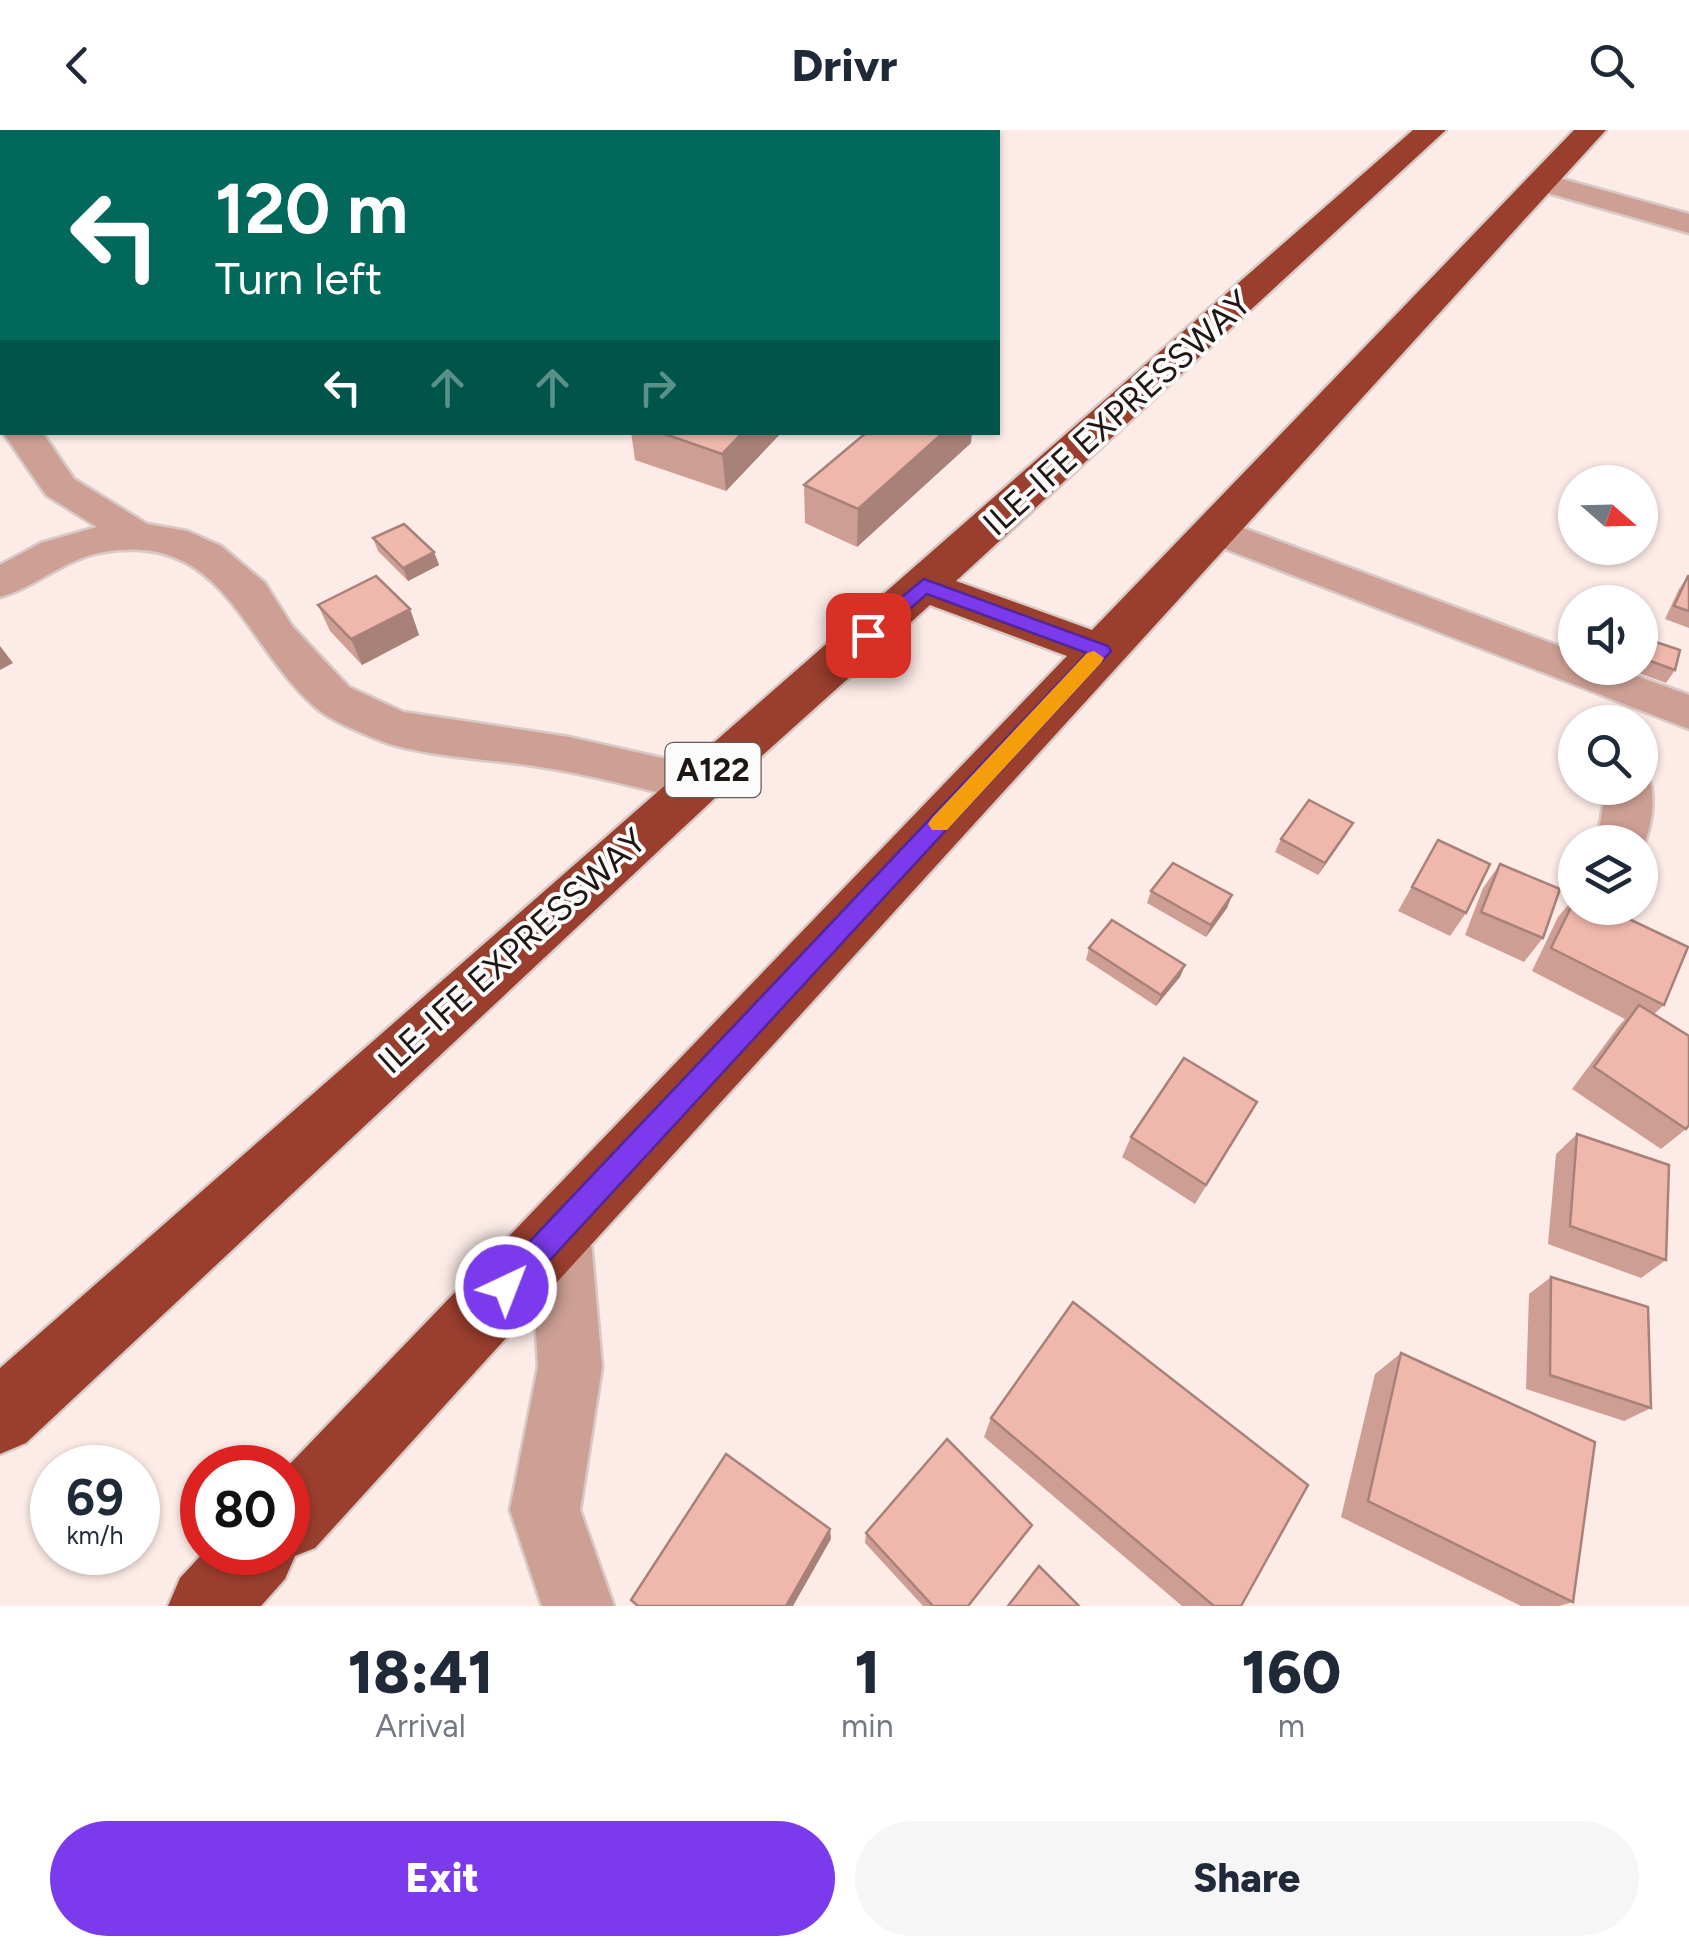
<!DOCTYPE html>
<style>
body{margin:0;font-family:Figtree,sans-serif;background:#f6f6f7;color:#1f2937;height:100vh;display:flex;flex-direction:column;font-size:38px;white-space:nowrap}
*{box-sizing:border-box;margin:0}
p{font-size:32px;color:#747a83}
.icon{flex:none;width:55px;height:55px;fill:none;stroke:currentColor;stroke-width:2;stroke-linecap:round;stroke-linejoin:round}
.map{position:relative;height:1476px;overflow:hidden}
.panel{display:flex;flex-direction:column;background:#fff;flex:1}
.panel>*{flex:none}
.top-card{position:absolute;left:0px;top:0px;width:1000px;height:305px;box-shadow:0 2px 8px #0004;background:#00695c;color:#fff;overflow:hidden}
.needle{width:65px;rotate:110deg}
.controls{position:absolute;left:1558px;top:335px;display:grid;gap:20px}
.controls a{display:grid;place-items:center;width:100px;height:100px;border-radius:50%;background:#fff;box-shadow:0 2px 8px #0004;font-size:50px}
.speed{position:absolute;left:30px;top:1315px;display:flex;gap:20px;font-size:50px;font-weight:700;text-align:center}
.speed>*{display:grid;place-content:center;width:130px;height:130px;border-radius:50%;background:#fff;box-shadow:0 2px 8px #0004;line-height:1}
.speed small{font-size:25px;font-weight:400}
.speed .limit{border:15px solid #d22;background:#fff;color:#111}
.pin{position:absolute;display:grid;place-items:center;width:85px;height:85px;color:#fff;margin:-42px;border-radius:20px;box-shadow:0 5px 15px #0006}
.me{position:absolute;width:110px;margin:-55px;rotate:43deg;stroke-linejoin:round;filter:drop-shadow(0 0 8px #0008)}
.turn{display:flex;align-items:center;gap:35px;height:210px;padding:0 50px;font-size:45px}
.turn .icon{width:130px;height:130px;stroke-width:2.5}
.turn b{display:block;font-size:70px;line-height:85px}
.lanes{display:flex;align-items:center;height:95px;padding:0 50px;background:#0003;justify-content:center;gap:50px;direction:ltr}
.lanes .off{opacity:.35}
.eta{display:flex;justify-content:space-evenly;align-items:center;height:170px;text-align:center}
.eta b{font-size:60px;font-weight:800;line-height:70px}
.primary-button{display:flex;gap:20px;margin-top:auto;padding:20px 50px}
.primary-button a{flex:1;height:115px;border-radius:60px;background:#7c3aed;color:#fff;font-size:40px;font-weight:800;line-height:115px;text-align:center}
.primary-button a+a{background:#f6f6f7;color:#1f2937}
header{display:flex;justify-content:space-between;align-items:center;height:130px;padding:0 50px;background:#fff;font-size:45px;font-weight:800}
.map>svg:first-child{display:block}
</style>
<header><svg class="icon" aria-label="back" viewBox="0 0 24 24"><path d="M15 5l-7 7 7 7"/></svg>Drivr<svg class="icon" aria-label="search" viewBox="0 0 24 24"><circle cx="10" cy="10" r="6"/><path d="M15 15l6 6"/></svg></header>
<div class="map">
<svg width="1689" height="1476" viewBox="0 0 1689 1476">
<rect width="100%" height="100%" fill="#fcebe7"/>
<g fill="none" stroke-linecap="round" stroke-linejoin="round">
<!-- street casing -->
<g stroke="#d9c9c5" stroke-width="5">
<path id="street" d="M1544 44 1689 84V103L1534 59 1529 53 1534 47Z
M2 301 42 302 74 349 147 394 187 401 221 416 265 453 292 496 349 557 403 582 569 607 697 636 714 641 721 654 714 667 697 672C643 659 589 644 534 636 489 629 416 626 376 609 358 601 331 591 315 577 242 513 225 402 104 422 65 428 37 457 0 467V435L41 413 97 397 46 365Z
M1214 387 1575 522V538H1615L1689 565V599L1200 409 1194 400 1200 391Z
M1640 643 1647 645C1658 665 1651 702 1640 723V712H1597L1606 658H1640Z
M560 1069 582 1078 590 1099 602 1237 580 1380 614 1476H542L510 1380 538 1237 530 1099 538 1078Z"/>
</g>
<!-- highway casing -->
<g stroke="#d9c9c5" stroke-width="5">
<path id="highway" d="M1413 0H1446L956 451 1092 500 1574 0H1606L315 1418 295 1426 285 1449 261 1476H168L180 1448 204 1422H288L286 1338 1067 526 930 475 715 668 26 1313 0 1324V1238Z"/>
</g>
<!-- street -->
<use href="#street" fill="#cd9f95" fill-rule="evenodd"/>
<!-- highway -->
<use href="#highway" fill="#9a3e2e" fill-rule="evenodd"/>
</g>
<!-- wall -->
<path fill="#ce9e95" d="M0 49H2V102H0Z
M2 129V187H0V130Z
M2 216V280H0V218Z
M631 302H782L726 361 635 330Z
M971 313 857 417 805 393 804 355Z
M373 408 434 422 439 435 408 451 378 421Z
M1688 446H1689V498L1665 489 1679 459Z
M318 475 410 479 419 505 362 535 330 501Z
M1647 509 1675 540 1666 553 1633 541 1634 538H1640V519Z
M1353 693 1346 705 1318 745 1275 722 1281 709Z
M1438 710 1466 783 1450 806 1398 781Z
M1500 734 1543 808 1524 832 1465 805 1483 758Z
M1151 761 1232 765 1227 778 1206 807 1147 773Z
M1575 767V778L1664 875 1654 884 1686 999 1661 1019 1572 959 1618 897 1625 889 1532 841 1558 787Z
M1089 818 1185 835 1180 847 1156 876 1086 830Z
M1245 993 1195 1074 1122 1027 1131 1007Z
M1577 1004 1666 1130 1641 1148 1548 1114 1556 1024Z
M1551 1147 1651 1278 1624 1291 1526 1259 1529 1164Z
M1401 1223 1573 1472 1559 1476H1521L1341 1387 1375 1244Z
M991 1288 1241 1476H1182L984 1307Z
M866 1403 1025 1405 969 1476H923L865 1413Z"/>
<!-- shaded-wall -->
<path fill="#a88179" d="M743 302H782L726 361 722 324Z
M944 302H972L971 313 857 417 858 379Z
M434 422 439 435 408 451 403 438Z
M410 479 419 505 362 535 351 509Z
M0 516 13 533 0 540Z
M1353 693 1346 705 1318 745 1325 733Z
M1232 765 1227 778 1206 807 1211 795Z
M1185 835 1180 847 1156 876 1161 865Z
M830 1399 831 1409 793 1476H786Z"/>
<!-- building -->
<path fill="#f0b8ad" stroke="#a88179" stroke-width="2.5" d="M136 0H178L176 2H134Z
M0 49H2V76L0 77Z
M2 129V161H0V130Z
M2 216V258H0V218Z
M659 302H743L722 324Z
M867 302H944L858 379 804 355Z
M404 394 434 422 403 438 373 408Z
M376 446 410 479 351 509 318 475Z
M1688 446H1689V481L1674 476Z
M1647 509 1680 520 1675 540 1642 528Z
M1309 670 1353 693 1325 733 1281 709Z
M1438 710 1490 734 1466 783 1412 757Z
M1173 733 1232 765 1211 795 1151 761Z
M1500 734 1560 759 1543 808 1481 782Z
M1575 769V778H1606L1688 817 1664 875 1551 818Z
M1112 790 1185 835 1161 865 1089 818Z
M1639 875 1689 906V995L1686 999 1594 937Z
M1184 928 1257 972 1206 1055 1131 1007Z
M1577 1004 1669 1035 1666 1130 1570 1096Z
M1551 1147 1648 1177 1651 1278 1550 1245Z
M1073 1172 1308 1355 1241 1476H1214L991 1288Z
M1401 1223 1595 1312 1573 1472 1368 1371Z
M947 1309 1032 1395 968 1476H933L866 1403Z
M726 1324 830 1399 786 1476H638L631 1470Z
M1039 1436 1079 1476H1008Z"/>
<!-- route -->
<path fill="#7c3aed" stroke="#51269a" stroke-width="2.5" d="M924 449 1108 516 1111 521 516 1167 506 1171 496 1167 492 1157 496 1147 1087 523 927 464 874 510H861V500Z"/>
<!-- slow -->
<path fill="#f59e0b" d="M1094 521 1104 528 1101 533 947 700H932L928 694 932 688 1087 523Z"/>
<g text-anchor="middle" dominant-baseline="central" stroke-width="8" stroke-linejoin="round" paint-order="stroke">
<!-- shield labels -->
<rect fill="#fcfcfc" stroke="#625b5a" stroke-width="2.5" x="665.5" y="613" width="95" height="54" rx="8"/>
<g font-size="32" font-weight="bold" fill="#201614">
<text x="713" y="640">A122</text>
</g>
<!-- street labels -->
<g font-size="35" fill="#201614" stroke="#fcfcfc">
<text transform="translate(1117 283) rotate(-42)">ILE-IFE EXPRESSWAY</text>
<text transform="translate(512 821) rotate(-42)">ILE-IFE EXPRESSWAY</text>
</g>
</g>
</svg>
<div class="controls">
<a><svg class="needle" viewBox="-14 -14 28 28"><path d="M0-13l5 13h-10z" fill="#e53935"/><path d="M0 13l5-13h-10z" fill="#747a83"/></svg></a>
<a><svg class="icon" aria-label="sound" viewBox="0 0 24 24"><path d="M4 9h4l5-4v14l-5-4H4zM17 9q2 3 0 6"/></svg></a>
<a><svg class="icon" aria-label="search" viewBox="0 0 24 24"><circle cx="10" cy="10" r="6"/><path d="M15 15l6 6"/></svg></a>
<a><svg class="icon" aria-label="layers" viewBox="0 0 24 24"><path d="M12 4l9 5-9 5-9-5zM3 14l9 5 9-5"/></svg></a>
</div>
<div class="speed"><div>69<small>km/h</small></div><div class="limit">80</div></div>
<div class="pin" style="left:868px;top:505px;background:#d93025"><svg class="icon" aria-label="arrive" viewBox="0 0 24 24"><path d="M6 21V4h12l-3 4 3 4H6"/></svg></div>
<svg class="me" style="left:506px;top:1157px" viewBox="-20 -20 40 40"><circle r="17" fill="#7c3aed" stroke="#fff" stroke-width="3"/><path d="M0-11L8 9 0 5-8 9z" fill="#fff"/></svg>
<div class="top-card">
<div class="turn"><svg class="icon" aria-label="left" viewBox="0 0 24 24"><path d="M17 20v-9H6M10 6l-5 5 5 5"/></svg><div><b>120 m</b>Turn left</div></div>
<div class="lanes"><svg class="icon" aria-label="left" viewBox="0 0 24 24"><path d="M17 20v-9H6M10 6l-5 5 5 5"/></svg><svg class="icon off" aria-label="ahead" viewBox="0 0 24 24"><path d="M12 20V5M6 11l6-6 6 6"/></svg><svg class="icon off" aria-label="ahead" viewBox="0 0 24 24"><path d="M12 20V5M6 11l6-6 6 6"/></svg><svg class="icon off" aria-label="right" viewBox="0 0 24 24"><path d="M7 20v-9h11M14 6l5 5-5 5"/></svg></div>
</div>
</div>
<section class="panel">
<div class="eta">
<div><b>18:41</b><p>Arrival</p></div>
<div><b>1</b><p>min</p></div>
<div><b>160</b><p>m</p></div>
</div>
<div class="primary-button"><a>Exit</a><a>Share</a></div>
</section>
